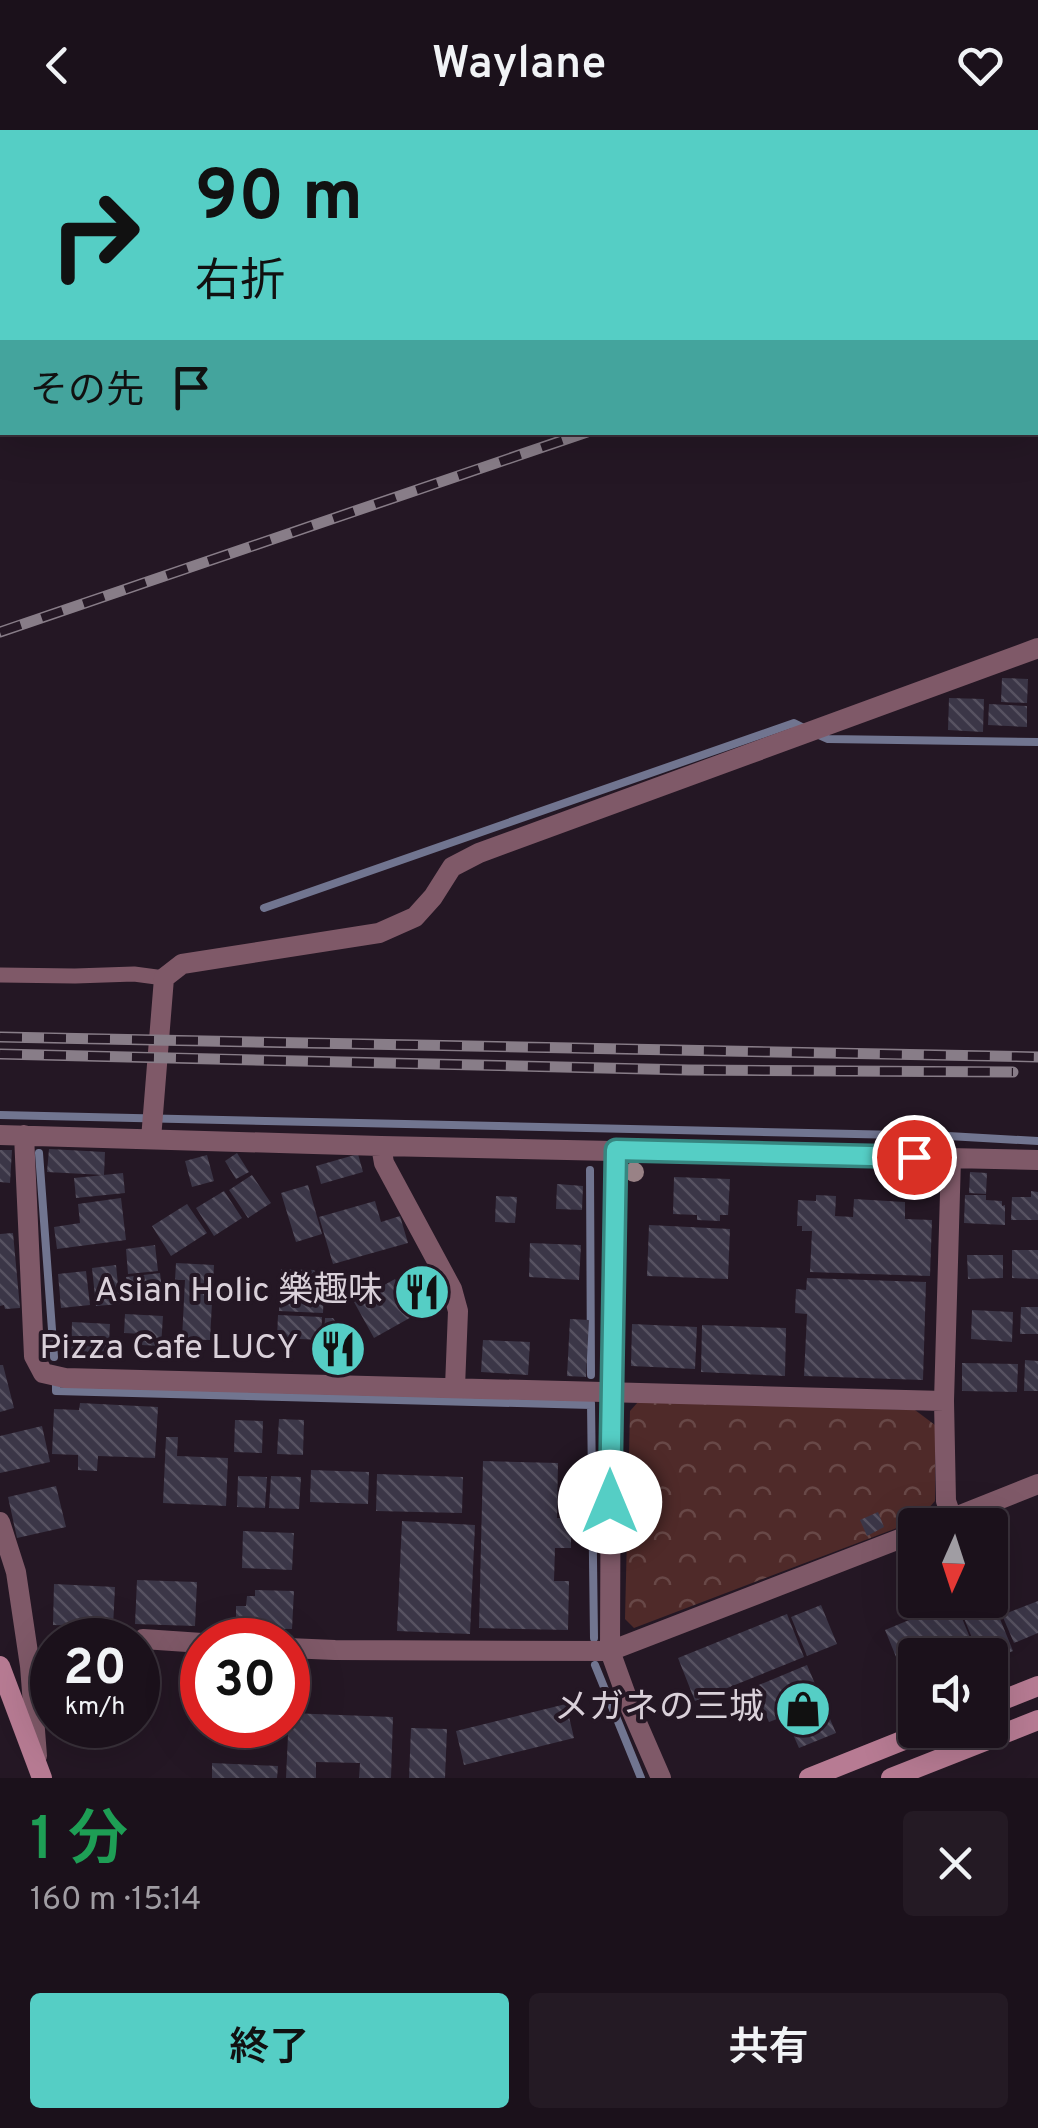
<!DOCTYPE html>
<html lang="ja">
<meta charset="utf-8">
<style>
body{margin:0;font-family:Overpass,"Noto Sans JP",sans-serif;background:#241a24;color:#f1f3f6;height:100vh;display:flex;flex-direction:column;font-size:38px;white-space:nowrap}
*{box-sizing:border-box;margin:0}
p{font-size:32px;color:#a09da3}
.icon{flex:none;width:55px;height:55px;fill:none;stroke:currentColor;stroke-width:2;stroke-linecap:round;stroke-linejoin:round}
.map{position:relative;height:1648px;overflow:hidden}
.side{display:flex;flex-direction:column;background:#1b111b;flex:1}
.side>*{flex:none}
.hud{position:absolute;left:0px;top:0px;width:1040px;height:305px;box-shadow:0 10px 40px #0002,0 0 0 2px #39313a;background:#55cec5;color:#111;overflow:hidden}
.needle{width:65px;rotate:183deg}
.fabs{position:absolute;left:898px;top:1378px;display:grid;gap:20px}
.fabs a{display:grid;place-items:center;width:110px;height:110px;border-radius:10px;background:#1b111b;box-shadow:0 10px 40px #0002,0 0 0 2px #39313a;font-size:50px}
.speed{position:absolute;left:30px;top:1488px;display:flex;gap:20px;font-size:50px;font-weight:700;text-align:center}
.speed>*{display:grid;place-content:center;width:130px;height:130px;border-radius:50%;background:#1b111b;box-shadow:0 10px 40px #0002,0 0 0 2px #39313a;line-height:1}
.speed small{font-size:25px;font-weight:400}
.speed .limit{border:15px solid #d22;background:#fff;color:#111}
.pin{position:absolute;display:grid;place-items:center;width:85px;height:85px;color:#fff;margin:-42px;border:5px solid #fff;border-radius:50%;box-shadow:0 2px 10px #0007}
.me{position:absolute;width:110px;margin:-55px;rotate:0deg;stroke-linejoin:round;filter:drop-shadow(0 0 8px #0008)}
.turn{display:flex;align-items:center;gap:35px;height:210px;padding:0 30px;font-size:45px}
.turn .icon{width:130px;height:130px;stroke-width:2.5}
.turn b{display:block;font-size:70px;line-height:85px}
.then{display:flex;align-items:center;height:95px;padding:0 30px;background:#0003;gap:20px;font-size:38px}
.round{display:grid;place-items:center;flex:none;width:105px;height:105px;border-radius:10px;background:#241a24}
.head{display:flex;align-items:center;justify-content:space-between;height:170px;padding:0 30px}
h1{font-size:60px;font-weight:600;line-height:75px;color:#1e9e55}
.cta{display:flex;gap:20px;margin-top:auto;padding:20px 30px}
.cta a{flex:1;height:115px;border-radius:10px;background:#55cec5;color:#111;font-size:40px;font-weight:600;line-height:115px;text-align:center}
.cta a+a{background:#241a24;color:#f1f3f6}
header{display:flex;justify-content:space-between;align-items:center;height:130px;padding:0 30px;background:#1b111b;font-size:45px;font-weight:600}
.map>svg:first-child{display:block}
</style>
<header><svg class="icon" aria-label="back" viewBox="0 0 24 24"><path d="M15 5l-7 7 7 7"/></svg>Waylane<svg class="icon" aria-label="heart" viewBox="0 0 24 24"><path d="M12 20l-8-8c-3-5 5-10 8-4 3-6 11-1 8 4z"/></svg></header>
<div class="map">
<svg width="1038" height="1648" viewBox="0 0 1038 1648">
<defs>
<pattern id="park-crowns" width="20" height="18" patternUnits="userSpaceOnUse" patternTransform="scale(2.5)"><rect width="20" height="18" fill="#4f2a29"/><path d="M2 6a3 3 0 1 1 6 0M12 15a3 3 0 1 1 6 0" fill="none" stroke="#684847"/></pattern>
<pattern id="building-back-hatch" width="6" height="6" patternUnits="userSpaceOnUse" patternTransform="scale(2.5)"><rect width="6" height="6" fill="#3b3647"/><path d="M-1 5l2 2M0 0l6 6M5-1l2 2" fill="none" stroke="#575261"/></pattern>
</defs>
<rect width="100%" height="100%" fill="#241724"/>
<!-- park -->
<path fill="url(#park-crowns)" d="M638 1272 915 1280 935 1295V1371L918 1390 634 1498 625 1489 630 1281Z"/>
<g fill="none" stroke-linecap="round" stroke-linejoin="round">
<!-- stream -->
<path stroke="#717590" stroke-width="8" d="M819 605 828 609 1038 612
M264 778 794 593 806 599
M0 985 948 1006 1038 1011
M39 1023 54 1227
M590 1040 591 1245
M56 1255V1261L591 1275
M591 1273 594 1508
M595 1535 641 1648"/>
</g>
<!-- building -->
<path fill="url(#building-back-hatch)" d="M1002 548 1028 549 1027 573 1001 572Z
M949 568 984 569 983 602 948 600Z
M989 574 1027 576V597L988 595Z
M49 1019 105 1022 104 1045 47 1042Z
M0 1020H12L10 1053 0 1052Z
M237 1023 249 1042 236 1049 225 1031Z
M358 1024 363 1042 321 1054 316 1036Z
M207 1025 214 1051 192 1057 185 1031Z
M970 1042 987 1043 986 1064 969 1063Z
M123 1043 125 1063 76 1068 74 1048Z
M252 1045 271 1073 248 1088 229 1060Z
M674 1047 730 1049 728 1085H720V1091L697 1090V1085L673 1084Z
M557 1054 583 1056 582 1080 556 1079Z
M308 1055 322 1104 296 1112 281 1063Z
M224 1061 242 1088 214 1106 196 1078Z
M1031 1061 1038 1062V1090H1011L1012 1067H1031Z
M816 1065 836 1066 835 1086 853 1087 854 1069 905 1072V1089L932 1090 930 1146 810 1142 812 1101H802V1096H797L798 1070 816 1071Z
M965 1065H986V1070L1002 1071V1076L1005 1075V1095L964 1093Z
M496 1066 517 1067 515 1093 495 1092Z
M121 1068 126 1110 57 1119 54 1097 80 1093 78 1074Z
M375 1071 381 1092 400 1086 408 1113 333 1134 319 1087Z
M187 1074 207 1103 171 1126 152 1096Z
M649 1095 730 1099 728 1149 647 1146Z
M13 1103 20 1178 5 1179 4 1175 0 1176V1104Z
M530 1113 581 1115 579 1150 529 1147Z
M155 1115 158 1141 128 1144 126 1119Z
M1012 1120H1038V1149L1012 1148Z
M967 1125H1003V1148L968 1149Z
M176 1133 214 1135 210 1210 182 1209 185 1150H175Z
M116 1135 120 1174 96 1176 92 1138Z
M281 1139 314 1140 324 1155 323 1183 279 1181Z
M428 1139 443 1167 417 1181 401 1153Z
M86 1141 90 1175 61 1178 58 1144Z
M160 1143 163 1167 129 1171 126 1147Z
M807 1148 926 1152 923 1250 804 1246 807 1184 795 1183 796 1159 806 1160Z
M395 1149 415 1185 374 1208 354 1172Z
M1021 1177H1038V1204H1020Z
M972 1180 1013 1182 1012 1212 971 1209Z
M125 1184 163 1186 161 1216 142 1215 143 1204 124 1203Z
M278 1185 322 1187 321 1210 277 1208Z
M325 1188H333L352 1214 351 1234 323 1233Z
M570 1189 589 1190 586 1247 567 1246Z
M72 1192 110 1194 108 1229 71 1228Z
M632 1194 697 1197 695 1239 631 1236Z
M702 1195 786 1198 785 1246 701 1242Z
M483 1210 530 1212 528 1245 481 1242Z
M1025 1230 1038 1231V1261H1024Z
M962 1233 1018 1234 1017 1262 962 1261Z
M0 1235H3L14 1278 0 1282Z
M80 1273 158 1277 155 1328 98 1326 97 1341 78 1340V1325L52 1324 54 1279 79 1280Z
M279 1289 304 1290 303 1325 277 1324Z
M235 1290 263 1291 262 1323 234 1322Z
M42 1296 50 1332 0 1343V1306Z
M166 1307H178L177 1326 228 1328 226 1376 163 1373Z
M483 1331 558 1333 557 1388H571V1418H555L554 1451H569L568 1500 479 1498Z
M311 1340 369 1342 368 1374 310 1372Z
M377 1344 463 1347 462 1383 376 1381Z
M238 1346 267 1347 265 1378 237 1377Z
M271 1346 301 1347 299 1379 269 1378Z
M56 1356 66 1397 17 1408 8 1367Z
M878 1382 884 1397 867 1406 860 1390Z
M402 1391 475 1395 470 1504 397 1501Z
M243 1401 294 1403 292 1440 242 1438Z
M137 1450 197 1452 195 1496 135 1494Z
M54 1454 115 1457 113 1497 53 1495Z
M255 1460 294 1461 292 1499 236 1498V1476H246L247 1466H255Z
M992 1469 1013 1521 990 1530V1525H979L961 1481Z
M955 1471 977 1525H915V1573L885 1500Z
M1038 1471V1503L1014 1513 1002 1485Z
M821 1475 837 1514 807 1526 791 1487Z
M787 1484 804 1527 695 1571 678 1528Z
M807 1535 836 1603 799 1618 785 1586 769 1592 754 1557Z
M566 1574 574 1608 464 1635 456 1601Z
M289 1583 393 1587 391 1648H359L360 1633 316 1632V1648H286Z
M411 1598 447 1599 445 1648H409Z
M212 1633 278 1636 277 1648H212Z"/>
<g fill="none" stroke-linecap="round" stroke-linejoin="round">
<!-- service -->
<path stroke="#7f5968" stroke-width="15" d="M163 2 176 0
M609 2 615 0
M0 27H2
M0 278 2 277
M0 845 75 846 134 844 164 848"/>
<!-- minor -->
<path stroke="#7f5968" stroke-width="20" d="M0 1005 381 1016 1038 1030
M24 1005 34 1226 43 1243 65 1248 944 1271
M151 1009 164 848 182 834 379 803 415 787 433 767 452 737 479 723 1038 518
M381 1016 384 1033 452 1159 458 1181 455 1257
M616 1019 611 1261 610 1521 631 1579 661 1648
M951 1028 944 1271 946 1371 952 1388
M0 1392 16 1442 30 1536 37 1626
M935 1395 1038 1354
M143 1509 202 1513
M288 1518 335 1520 610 1521 915 1403"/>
<!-- secondary -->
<path stroke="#b77b93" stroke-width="20" d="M0 1536 42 1648
M990 1575 1038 1556
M809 1648 929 1600
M891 1648 1038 1590"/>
<!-- rail casing -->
<g stroke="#887d88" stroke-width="11">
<path id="rail" d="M1038 148V147
M0 502 587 302
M0 907 1038 927
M0 924 689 940 1013 942"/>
</g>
<!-- rail -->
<use href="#rail" stroke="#241724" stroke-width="8" stroke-dasharray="22" stroke-linecap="butt"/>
</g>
<!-- trees -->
<circle fill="#998286" cx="634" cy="1042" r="10"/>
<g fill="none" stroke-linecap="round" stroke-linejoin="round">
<!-- route casing -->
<g stroke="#378680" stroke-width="25">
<path id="route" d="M610 1372 616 1020 914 1027"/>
</g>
<!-- route -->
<use href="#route" stroke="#55cec5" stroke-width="18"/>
</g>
<!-- icons -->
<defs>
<g id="restaurant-disc" transform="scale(2.875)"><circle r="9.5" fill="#55cec5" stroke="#241724"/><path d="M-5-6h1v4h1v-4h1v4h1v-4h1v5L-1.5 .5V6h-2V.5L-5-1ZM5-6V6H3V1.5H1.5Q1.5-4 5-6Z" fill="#111"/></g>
<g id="shop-disc" transform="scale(2.875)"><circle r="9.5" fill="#55cec5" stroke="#241724"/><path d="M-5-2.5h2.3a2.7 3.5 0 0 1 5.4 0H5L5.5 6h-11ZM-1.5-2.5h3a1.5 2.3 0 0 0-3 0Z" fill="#111"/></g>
</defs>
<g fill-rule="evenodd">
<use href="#restaurant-disc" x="422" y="1162"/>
<use href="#restaurant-disc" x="338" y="1219"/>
<use href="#shop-disc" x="803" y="1579"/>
</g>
<g text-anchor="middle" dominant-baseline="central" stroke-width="8" stroke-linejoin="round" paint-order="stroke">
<!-- poi labels -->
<g font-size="35" fill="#d9d0d9" stroke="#241724" text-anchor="end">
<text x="383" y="1162">Asian Holic 樂趣味</text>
<text x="299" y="1219">Pizza Cafe LUCY</text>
<text x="764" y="1579">メガネの三城</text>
</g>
</g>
</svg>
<div class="fabs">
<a><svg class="needle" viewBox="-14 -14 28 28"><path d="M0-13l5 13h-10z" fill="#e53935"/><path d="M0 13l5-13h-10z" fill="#a09da3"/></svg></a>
<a><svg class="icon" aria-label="sound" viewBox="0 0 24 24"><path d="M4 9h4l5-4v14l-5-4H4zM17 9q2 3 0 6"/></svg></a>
</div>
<div class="speed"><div>20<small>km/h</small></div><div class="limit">30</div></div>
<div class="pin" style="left:914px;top:1027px;background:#d93025"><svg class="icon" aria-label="arrive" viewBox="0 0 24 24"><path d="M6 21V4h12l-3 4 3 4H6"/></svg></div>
<svg class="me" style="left:610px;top:1372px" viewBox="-20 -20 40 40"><circle r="19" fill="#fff"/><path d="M0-13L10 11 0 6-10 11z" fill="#55cec5"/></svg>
<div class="hud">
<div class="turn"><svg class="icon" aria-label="right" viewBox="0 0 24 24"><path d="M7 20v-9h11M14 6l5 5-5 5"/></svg><div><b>90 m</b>右折</div></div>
<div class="then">その先<svg class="icon" aria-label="arrive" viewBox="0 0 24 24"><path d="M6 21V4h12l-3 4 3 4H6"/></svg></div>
</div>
</div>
<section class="side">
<div class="head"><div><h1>1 分</h1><p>160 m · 15:14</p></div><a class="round"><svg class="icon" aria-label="close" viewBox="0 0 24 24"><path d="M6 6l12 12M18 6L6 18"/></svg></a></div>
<div class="cta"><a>終了</a><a>共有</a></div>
</section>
